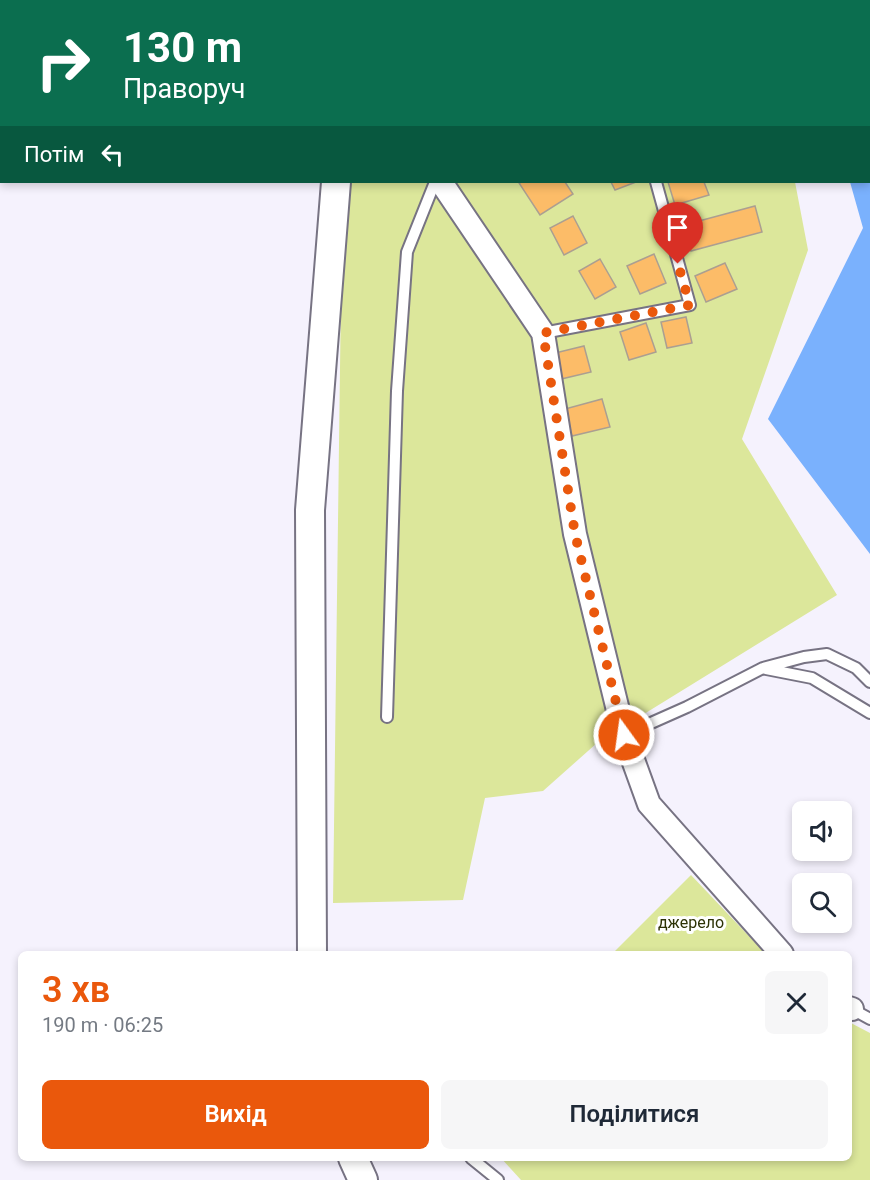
<!DOCTYPE html>
<html lang="uk">
<meta charset="utf-8">
<style>
body{margin:0;font-family:Roboto,sans-serif;background:#f6f6f7;color:#1f2937;height:100vh;display:flex;flex-direction:column;font-size:22px;white-space:nowrap}
*{box-sizing:border-box;margin:0}
p{font-size:20px;color:#747a83}
.icon{flex:none;width:33px;height:33px;fill:none;stroke:currentColor;stroke-width:2;stroke-linecap:round;stroke-linejoin:round}
.map{position:relative;flex:1;overflow:hidden}
.drawer{position:absolute;left:18px;top:951px;width:834px;height:210px;display:flex;flex-direction:column;background:#fff;border-radius:9px;box-shadow:0 3px 9px #0003}
.drawer>*{flex:none}
.banner{position:absolute;left:0px;top:0px;width:870px;height:183px;box-shadow:0 3px 9px #0003;background:#0b6e4f;color:#fff;overflow:hidden}
.controls{position:absolute;left:792px;top:801px;display:grid;gap:12px}
.controls a{display:grid;place-items:center;width:60px;height:60px;border-radius:9px;background:#fff;box-shadow:0 3px 9px #0003;font-size:30px}
.pin{position:absolute;display:grid;place-items:center;width:51px;height:51px;color:#fff;margin:-62px -26px;border-radius:50% 50% 50% 0;rotate:-45deg;box-shadow:0 0 6px #0007}
.pin .icon{rotate:45deg}
.me{position:absolute;width:66px;margin:-33px;rotate:346deg;stroke-linejoin:round;filter:drop-shadow(0 0 4px #0008)}
.turn{display:flex;align-items:center;gap:21px;height:126px;padding:0 24px;font-size:27px}
.turn .icon{width:78px;height:78px;stroke-width:2.5}
.turn b{display:block;font-size:42px;line-height:51px}
.then{display:flex;align-items:center;height:57px;padding:0 24px;background:#0003;gap:12px;font-size:22px}
.round{display:grid;place-items:center;flex:none;width:63px;height:63px;border-radius:9px;background:#f6f6f7}
.summary{display:flex;align-items:center;justify-content:space-between;height:102px;padding:0 24px}
h1{font-size:36px;font-weight:600;line-height:45px;color:#ea580c}
.button{display:flex;gap:12px;margin-top:auto;padding:12px 24px}
.button a{flex:1;height:69px;border-radius:9px;background:#ea580c;color:#fff;font-size:24px;font-weight:600;line-height:69px;text-align:center}
.button a+a{background:#f6f6f7;color:#1f2937}
.map>svg:first-child{display:block}
</style>
<div class="map">
<svg width="870" height="1180" viewBox="0 0 870 1180">
<rect width="100%" height="100%" fill="#f5f2fd"/>
<!-- green -->
<path fill="#dce79b" d="M345 0H760V1L346 2Z
M349 182H795L808 250 742 439 837 595 597 743 543 791 485 798 463 900 333 903 341 292Z
M691 875 766 954H612Z
M849 1022 870 1033V1180H521L501 1158H849Z"/>
<!-- water -->
<path fill="#7ab1fd" d="M802 0H870V554L768 419 863 228 850 182H868V2Z"/>
<!-- building -->
<path fill="#fcbc68" stroke="#ab9f91" stroke-width="1.5" d="M402 0H433L434 1 403 2Z
M522 182H565L573 194 540 215 519 183Z
M611 182H636L615 190Z
M668 182H704L709 195 675 205Z
M755 206 762 232 691 251 684 225Z
M573 216 587 243 564 255 550 228Z
M654 254 666 283 640 294 627 266Z
M600 259 616 287 595 299 579 271Z
M725 263 737 289 706 302 695 276Z
M686 317 692 343 667 348 661 322Z
M646 323 656 352 629 360 620 332Z
M584 346 591 372 557 380 551 354Z
M602 399 610 427 572 436 565 409Z"/>
<g fill="none" stroke-linecap="round" stroke-linejoin="round">
<!-- service casing -->
<g stroke="#777383" stroke-width="14">
<path id="service" d="M451 0 452 2
M593 0 594 2
M543 333 690 305 656 182
M766 669 812 678 870 713
M387 717 397 391 407 252 435 182
M624 735 687 707 763 668 804 657 827 654 856 668 870 682
M852 1009 870 1019
M471 1158 498 1180"/>
</g>
<!-- minor casing -->
<g stroke="#777383" stroke-width="26">
<path id="minor" d="M441 182 543 333 575 534 624 735 649 804 782 954
M849 1008 852 1009"/>
</g>
<!-- tertiary casing -->
<g stroke="#777383" stroke-width="32">
<path id="tertiary" d="M321 0 322 2
M312 954 310 510 336 182
M353 1158 363 1180"/>
</g>
<!-- service -->
<use href="#service" stroke="#fff" stroke-width="10"/>
<!-- minor -->
<use href="#minor" stroke="#fff" stroke-width="22"/>
<!-- tertiary -->
<use href="#tertiary" stroke="#fff" stroke-width="28"/>
</g>
<g fill="none" stroke-linecap="round" stroke-linejoin="round">
<!-- route -->
<path stroke="#ea580c" stroke-width="10" stroke-dasharray="0 18" d="M624 735 575 534 543 333 690 305 678 264"/>
</g>
<g text-anchor="middle" dominant-baseline="central" stroke-width="6" stroke-linejoin="round" paint-order="stroke">
<!-- park labels -->
<g font-size="16" fill="#2d3206" stroke="#fff">
<text x="691" y="922">джерело</text>
</g>
</g>
</svg>
<div class="controls">
<a><svg class="icon" aria-label="sound" viewBox="0 0 24 24"><path d="M4 9h4l5-4v14l-5-4H4zM17 9q2 3 0 6"/></svg></a>
<a><svg class="icon" aria-label="search" viewBox="0 0 24 24"><circle cx="10" cy="10" r="6"/><path d="M15 15l6 6"/></svg></a>
</div>
<div class="pin" style="left:678px;top:264px;background:#d93025"><svg class="icon" aria-label="arrive" viewBox="0 0 24 24"><path d="M6 21V4h12l-3 4 3 4H6"/></svg></div>
<svg class="me" style="left:624px;top:735px" viewBox="-20 -20 40 40"><circle r="17" fill="#ea580c" stroke="#fff" stroke-width="3"/><path d="M0-11L8 9 0 5-8 9z" fill="#fff"/></svg>
<div class="banner">
<div class="turn"><svg class="icon" aria-label="right" viewBox="0 0 24 24"><path d="M7 20v-9h11M14 6l5 5-5 5"/></svg><div><b>130 m</b>Праворуч</div></div>
<div class="then">Потім<svg class="icon" aria-label="left" viewBox="0 0 24 24"><path d="M17 20v-9H6M10 6l-5 5 5 5"/></svg></div>
</div>
<section class="drawer">
<div class="summary"><div><h1>3 хв</h1><p>190 m · 06:25</p></div><a class="round"><svg class="icon" aria-label="close" viewBox="0 0 24 24"><path d="M6 6l12 12M18 6L6 18"/></svg></a></div>
<div class="button"><a>Вихід</a><a>Поділитися</a></div>
</section>
</div>
